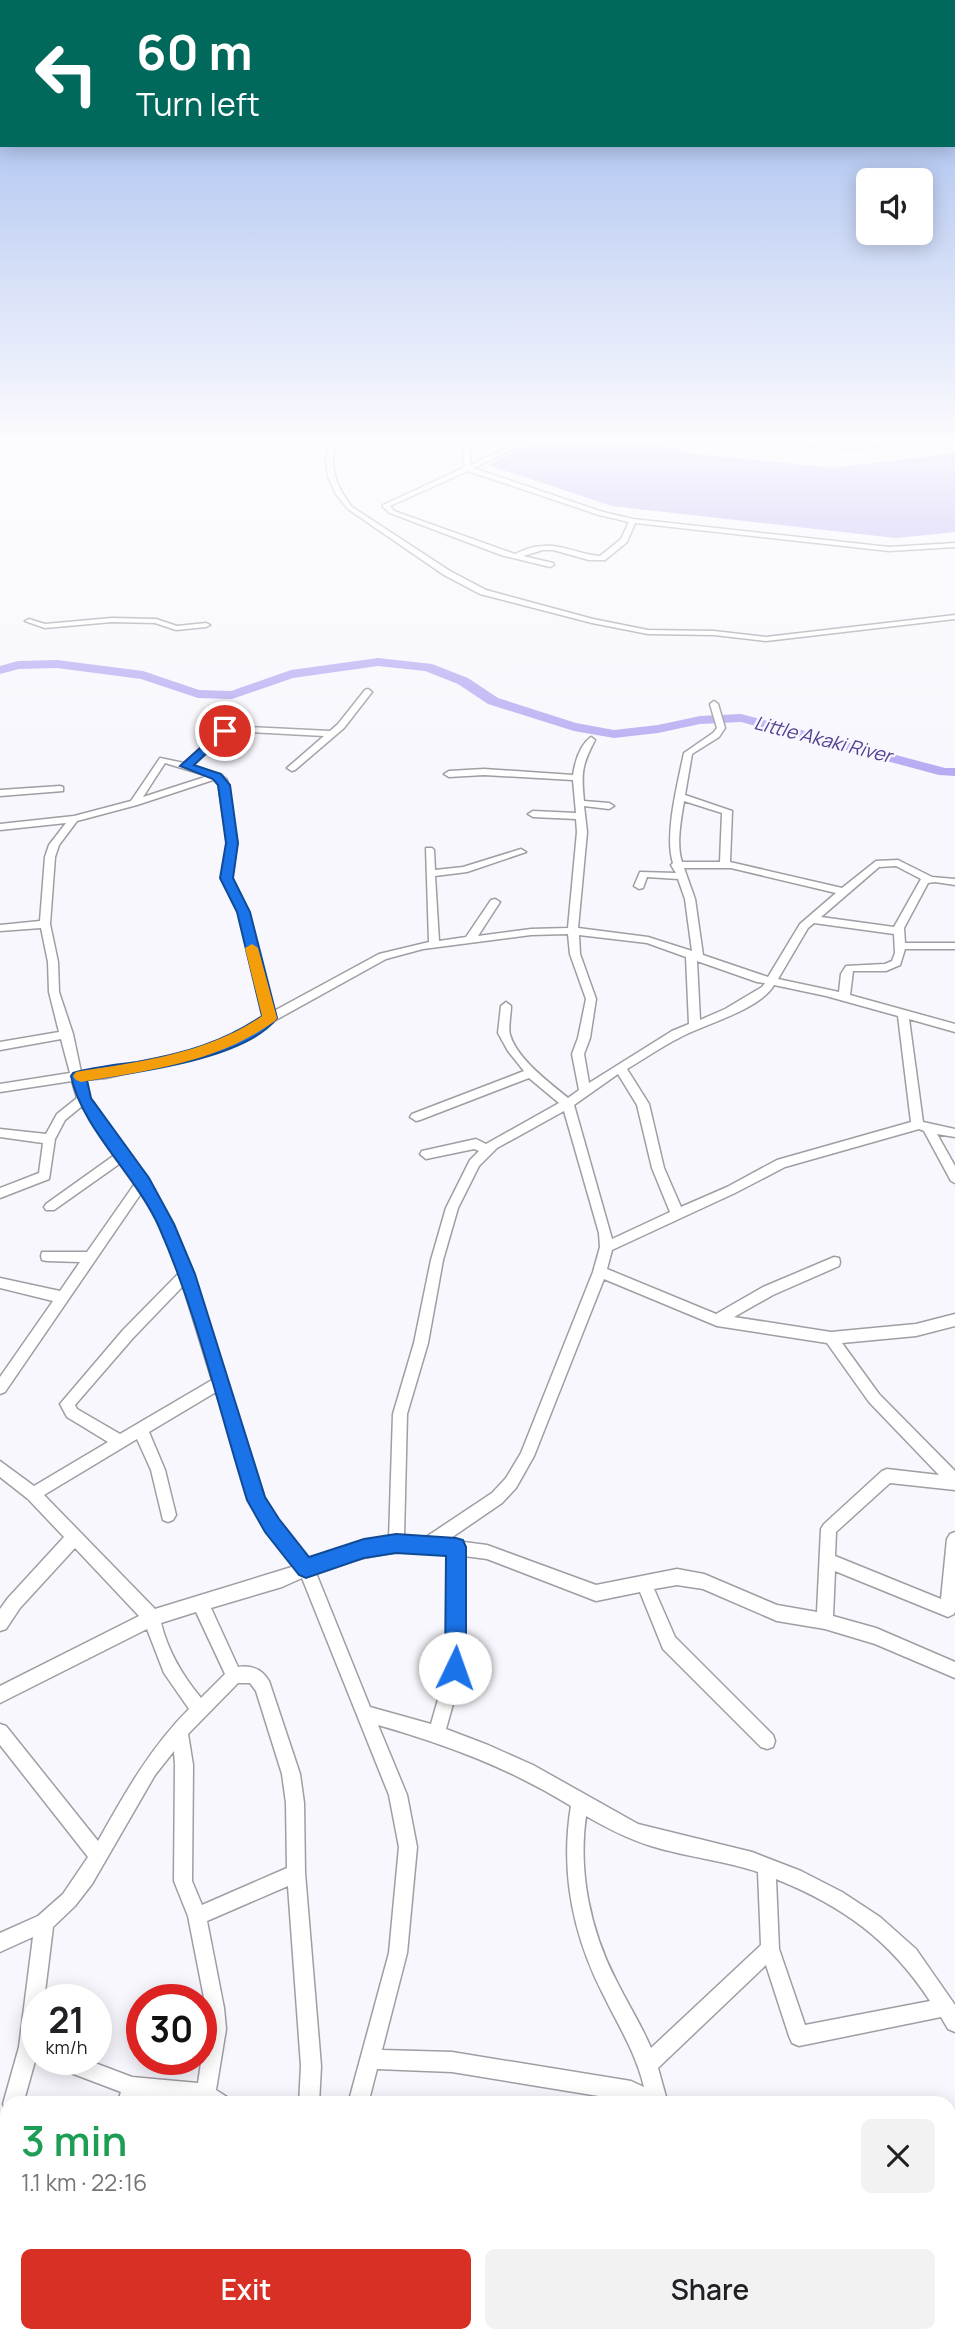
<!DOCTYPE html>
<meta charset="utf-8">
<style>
body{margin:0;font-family:Manrope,sans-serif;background:#f2f2f2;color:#202124;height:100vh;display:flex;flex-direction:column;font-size:26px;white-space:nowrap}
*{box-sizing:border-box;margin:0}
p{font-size:23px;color:#757577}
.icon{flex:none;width:38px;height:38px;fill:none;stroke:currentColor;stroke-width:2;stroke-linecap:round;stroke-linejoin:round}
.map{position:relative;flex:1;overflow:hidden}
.details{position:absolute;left:0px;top:2096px;width:956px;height:247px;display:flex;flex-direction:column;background:#fff;border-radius:21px 21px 0 0;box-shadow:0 4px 18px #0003}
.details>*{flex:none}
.guide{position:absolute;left:0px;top:0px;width:956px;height:147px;box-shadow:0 4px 18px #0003;background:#00695c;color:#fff;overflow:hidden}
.controls{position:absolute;left:856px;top:168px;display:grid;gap:14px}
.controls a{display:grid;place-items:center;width:77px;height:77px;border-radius:10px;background:#fff;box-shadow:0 4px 18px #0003;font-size:35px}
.speed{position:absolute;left:21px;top:1984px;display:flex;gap:14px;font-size:35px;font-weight:700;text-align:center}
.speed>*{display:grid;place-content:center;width:91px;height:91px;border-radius:50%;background:#fff;box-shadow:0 4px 18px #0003;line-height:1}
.speed small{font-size:18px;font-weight:400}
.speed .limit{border:10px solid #d22;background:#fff;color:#111}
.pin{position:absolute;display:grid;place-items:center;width:60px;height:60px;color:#fff;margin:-30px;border:4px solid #fff;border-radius:50%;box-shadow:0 2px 7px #0007}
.me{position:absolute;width:77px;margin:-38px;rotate:3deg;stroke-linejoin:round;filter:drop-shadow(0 0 5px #0008)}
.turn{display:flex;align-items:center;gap:24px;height:147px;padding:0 21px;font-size:32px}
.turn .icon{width:91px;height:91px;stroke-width:2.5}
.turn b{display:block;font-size:49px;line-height:60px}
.round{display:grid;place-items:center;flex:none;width:74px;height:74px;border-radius:10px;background:#f2f2f2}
.summary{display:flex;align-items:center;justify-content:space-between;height:119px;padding:0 21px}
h1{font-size:42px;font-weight:600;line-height:52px;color:#1e9e55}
.cta{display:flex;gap:14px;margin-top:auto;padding:14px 21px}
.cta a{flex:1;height:80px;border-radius:10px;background:#d93025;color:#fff;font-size:28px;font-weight:600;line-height:80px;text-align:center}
.cta a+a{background:#f2f2f2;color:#202124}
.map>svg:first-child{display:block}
</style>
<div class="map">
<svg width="955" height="2343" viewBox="0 0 955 2343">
<rect width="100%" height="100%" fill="#f8f7fd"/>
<!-- water -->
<path fill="#b7acf2" d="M533 443H655L687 453 832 468 955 453V532L896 538 612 506 488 465Z"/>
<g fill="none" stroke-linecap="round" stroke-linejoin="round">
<!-- river -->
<path fill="#b7acf2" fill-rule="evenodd" d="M378 658 432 664 468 678 498 698 576 723 614 730 658 725 700 716 741 714 945 768H955V776L939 775 741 722 700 724 658 733 614 738 574 731 488 704 458 684 425 671 378 666 293 678 232 699 198 698 141 679 57 668 19 669 0 674V666L18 661 57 660 143 671 199 690 231 691 291 670Z"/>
<!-- street casing -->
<g stroke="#9e9ea3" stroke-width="3">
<path id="street" d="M330 443H336C328 467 337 488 352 507L450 571 486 590 593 619 648 630 714 631 766 637 955 615V619L766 641 714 635 648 634 592 623 480 594 444 575 348 509 336 494 328 477 326 460Z
M465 443H471L470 465 518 443H526L473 468 603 512 633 519 889 547 955 543V547L889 551 635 523 627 542 605 560H589L553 550H543L523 556 553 563 554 565 550 567 501 555 390 513 383 507V505L463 468ZM468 471 599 515 629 522 621 539 600 556C581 555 562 544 543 546 533 546 524 550 515 554L394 511 390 506Z
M781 443H901L898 445 853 448 784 445Z
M112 618 156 619 177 626 206 623 210 625 206 627 176 630 155 623 112 622 45 628 25 621 29 619 45 624Z
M368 689 372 692 344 728 295 770 292 771 287 768 324 736 231 731 192 766 220 774 227 780 237 843 232 878 248 912 274 1011 379 954 429 942 426 848H432L434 850 435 870 463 867 521 849 526 852 467 872 435 876 439 941 466 937 491 900 495 899 500 902 478 936 531 929 568 928 577 832 576 819 533 817 528 814 533 811 576 813 573 780 484 775 449 777 444 774 449 771 484 769 573 775C575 762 580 745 591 737L595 740C582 765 581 772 584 801L609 803 614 806 609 809 584 806 587 832 578 928 648 937 692 951 685 899 678 879 647 877 643 888 639 889 634 886 640 872 676 873 671 865 673 863C664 836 678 782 684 753L713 733 717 728 710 704 714 701 718 704 725 728 719 737 692 754 685 795 732 811 730 862 842 888 876 861 898 860 932 877 955 879V885L935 882 928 883 904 928 905 943H955V949H905L900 965 886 971H853L850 995 955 1024V1032L909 1019 923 1122 955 1129V1137L937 1134 955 1166V1183L951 1181 924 1131 919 1129 785 1167 735 1193 612 1250 607 1269 716 1314 763 1287 834 1257 839 1258 840 1262 839 1266 773 1295 734 1317 831 1332 916 1324 955 1314V1326L916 1336 842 1343 879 1394 955 1471V1490L890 1483 836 1532 835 1556 941 1599 947 1539 950 1534 955 1532V1611L954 1614 948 1617 835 1571 833 1616 876 1628 955 1662V1678L875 1644 825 1629 777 1621 703 1589 677 1585 654 1589 675 1637 773 1735 775 1741 773 1747 767 1749 761 1747 663 1649 640 1592 596 1601 487 1559 464 1556 463 1668 446 1729 488 1745 533 1765 638 1824 752 1852 801 1871 842 1892 880 1917 916 1949 955 2005V2032L948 2029 941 2017 799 2046 792 2043 789 2036 766 1965 658 2068 668 2104H636L629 2101 452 2072 377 2069 368 2104H348L389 1953 399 1847 389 1795 302 1578 282 1587 211 1608 238 1667C252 1665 262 1669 269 1681L300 1774 304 1803 305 1873 321 2066 319 2104H299L301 2066 288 1886 207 1921 224 2008 226 2029 216 2090 227 2097 230 2104H202L139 2097 137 2104H117L121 2092 55 2067 52 2060H87L132 2077 198 2083 206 2029V2008L188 1916 174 1881 175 1765 174 1751 155 1775 92 1884 75 1906 53 1927 44 2000H37V2054L23 2104H7V2111L3 2104 19 2047 33 1937 0 1952V1933L38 1916 63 1894 88 1857 0 1745V1724L6 1726 98 1841C125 1793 150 1748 189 1709L164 1673 147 1629 0 1703V1686L139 1616 75 1548 20 1608 6 1629 0 1631V1609L8 1598 64 1537 28 1499 0 1477V1461L34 1486 108 1442 67 1417 60 1404 123 1330 179 1273 160 1224 142 1192 5 1392 0 1394V1377L53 1301 0 1288V1278L60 1291 80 1262 47 1261 42 1260 41 1256 42 1252H87L136 1182 122 1162 54 1210H46L44 1207 46 1204 116 1154 82 1106 65 1120 55 1139 49 1179 0 1198V1188L39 1173 43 1143 0 1137V1129L46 1134 57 1114 77 1098 72 1081 0 1092V1084L70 1073 61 1039 0 1050V1042L59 1032 49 992 48 962 41 928 0 931V925L40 921 45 857 49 845 66 823 0 830V824L74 816 131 801 160 758 184 763 226 726 330 731 338 724 365 690ZM165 763 208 776 143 797ZM216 779 218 781 227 843 222 878 238 912 264 1017 240 1033 212 1046 106 1070 81 1072 73 1034 59 992 58 962 50 924 55 857 59 845 77 821 137 805ZM684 801 722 813 720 862H682C676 844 681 820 684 801ZM896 866 921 879 894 927 821 917 879 867ZM684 868H731L836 893 800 924 768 977 703 955 695 899ZM814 923 894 934 895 953 892 961 885 964 846 966 841 974 839 992 778 979 808 928ZM568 934 570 954 586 999 578 1038 572 1054 579 1090 568 1098C549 1082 518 1060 510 1035 508 1027 511 1015 511 1006L506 1002 501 1006 498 1033 508 1051 524 1071 412 1114 410 1117 416 1121 420 1120 529 1078 559 1103 486 1144 476 1139 422 1151 420 1154 426 1159 474 1149 479 1151 470 1160 446 1208 431 1260 414 1343 393 1414 389 1539 340 1548 309 1560 277 1521 264 1497 193 1274 172 1224 147 1179 89 1098 84 1080 106 1078 219 1052 248 1039 274 1021 386 959 423 949 531 935ZM579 935 647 943 686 957 689 1024 672 1031 589 1083 584 1054 590 1038 596 999 580 954ZM697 961 757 982 765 983 762 987 725 1009 700 1020ZM774 985 826 996 898 1016 911 1122 777 1160 727 1187 681 1207 664 1168 649 1104 627 1069C644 1059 661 1047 679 1038 704 1024 760 1010 774 985ZM618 1074 637 1105 652 1168 670 1212 612 1239 574 1105ZM564 1111 599 1233 600 1247 593 1272 521 1453 506 1478 492 1493 426 1537H404L407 1414 428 1343 443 1260 458 1208 479 1166 497 1148ZM604 1279 717 1326 827 1343 869 1402 939 1475 887 1469 882 1471 824 1524 821 1529 817 1612 777 1605 704 1574 677 1569 596 1585 487 1545 448 1540 502 1503 516 1488 534 1456ZM183 1286 212 1380 120 1434 77 1409 75 1405 133 1338ZM216 1392 252 1505 267 1531 295 1566 155 1609 44 1495 137 1439 151 1470 163 1520 168 1522 173 1520 176 1515 165 1470 149 1432ZM412 1550 448 1555 447 1668 431 1724 370 1707 316 1573C347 1559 378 1555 412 1550ZM196 1612 225 1674 201 1698C182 1675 168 1651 161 1623ZM238 1683H250L256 1691 282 1774 286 1803 287 1868 202 1905 192 1881 193 1765 188 1734ZM378 1725C448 1745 509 1768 571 1806 560 1872 573 1935 603 1994 618 2025 636 2053 644 2087L631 2081 452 2052 382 2050 407 1953 417 1847 407 1795ZM586 1816C607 1828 628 1839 651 1846 686 1857 723 1860 758 1872L761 1945 651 2048C641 2024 627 2003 616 1980 590 1930 578 1871 586 1816ZM776 1879C843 1906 890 1940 930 2001L805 2025 779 1949Z
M60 786 63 787V791L0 796V790Z
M7 2116V2151L0 2154V2119Z
M948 2134H955V2154H948Z
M0 2296 7 2299V2321L0 2318Z
M55 2336H89L92 2343H58Z
M253 2336H275L272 2343H250Z
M533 2336H562L559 2343H530Z
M632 2336H654L655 2343H633Z
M737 2336H759L761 2343H739Z"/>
</g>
<!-- street -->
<use href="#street" fill="#fff" fill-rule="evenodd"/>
</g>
<!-- sky -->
<linearGradient id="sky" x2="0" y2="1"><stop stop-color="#94b1ec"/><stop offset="0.57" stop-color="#fcfbfe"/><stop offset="1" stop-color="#fcfbfe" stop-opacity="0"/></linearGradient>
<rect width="955" height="771" fill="url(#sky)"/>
<!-- route -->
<path fill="#1a73e8" stroke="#114b97" stroke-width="2" d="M221 729 230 731 194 765 221 774 230 785 238 843 233 878 250 912 277 1018C246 1059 137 1072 87 1080L91 1098 149 1178 174 1224 195 1274 265 1497 279 1519 309 1557 364 1539 396 1534 456 1538 463 1540 466 1547V1668L463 1676 455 1679 448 1676 445 1668 446 1556 396 1553 364 1558 306 1578 299 1575 265 1532 247 1500C219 1410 197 1313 159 1227 136 1175 82 1129 71 1076L73 1073C94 1067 116 1065 137 1062 183 1054 224 1042 262 1016L237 912 220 878 226 843 218 785 213 779 180 766Z"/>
<!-- slow -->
<path fill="#f59e0b" d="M252 944 258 948 277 1018 275 1021C216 1063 151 1070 81 1082L76 1080 73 1076 76 1072 81 1071C144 1061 208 1053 262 1016L245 948Z"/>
<g text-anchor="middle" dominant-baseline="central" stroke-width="5" stroke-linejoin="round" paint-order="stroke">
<!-- far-water labels -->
<g font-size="19" font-style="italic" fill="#554193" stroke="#f8f7fd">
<text transform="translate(823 739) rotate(14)">Little Akaki River</text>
</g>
</g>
</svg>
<div class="controls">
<a><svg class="icon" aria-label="sound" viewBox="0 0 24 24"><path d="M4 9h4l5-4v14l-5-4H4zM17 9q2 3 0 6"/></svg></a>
</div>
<div class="speed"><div>21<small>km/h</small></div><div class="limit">30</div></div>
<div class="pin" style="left:225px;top:731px;background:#d93025"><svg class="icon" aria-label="arrive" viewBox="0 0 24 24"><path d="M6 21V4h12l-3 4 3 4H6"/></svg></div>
<svg class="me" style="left:455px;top:1668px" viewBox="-20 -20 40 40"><circle r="19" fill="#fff"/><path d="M0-13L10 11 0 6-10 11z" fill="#1a73e8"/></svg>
<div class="guide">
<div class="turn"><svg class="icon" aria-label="left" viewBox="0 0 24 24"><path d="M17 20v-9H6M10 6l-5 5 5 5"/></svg><div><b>60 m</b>Turn left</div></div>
</div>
<section class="details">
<div class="summary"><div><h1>3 min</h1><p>1.1 km · 22:16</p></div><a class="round"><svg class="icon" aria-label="close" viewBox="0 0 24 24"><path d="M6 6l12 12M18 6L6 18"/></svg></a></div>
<div class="cta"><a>Exit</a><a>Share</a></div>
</section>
</div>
